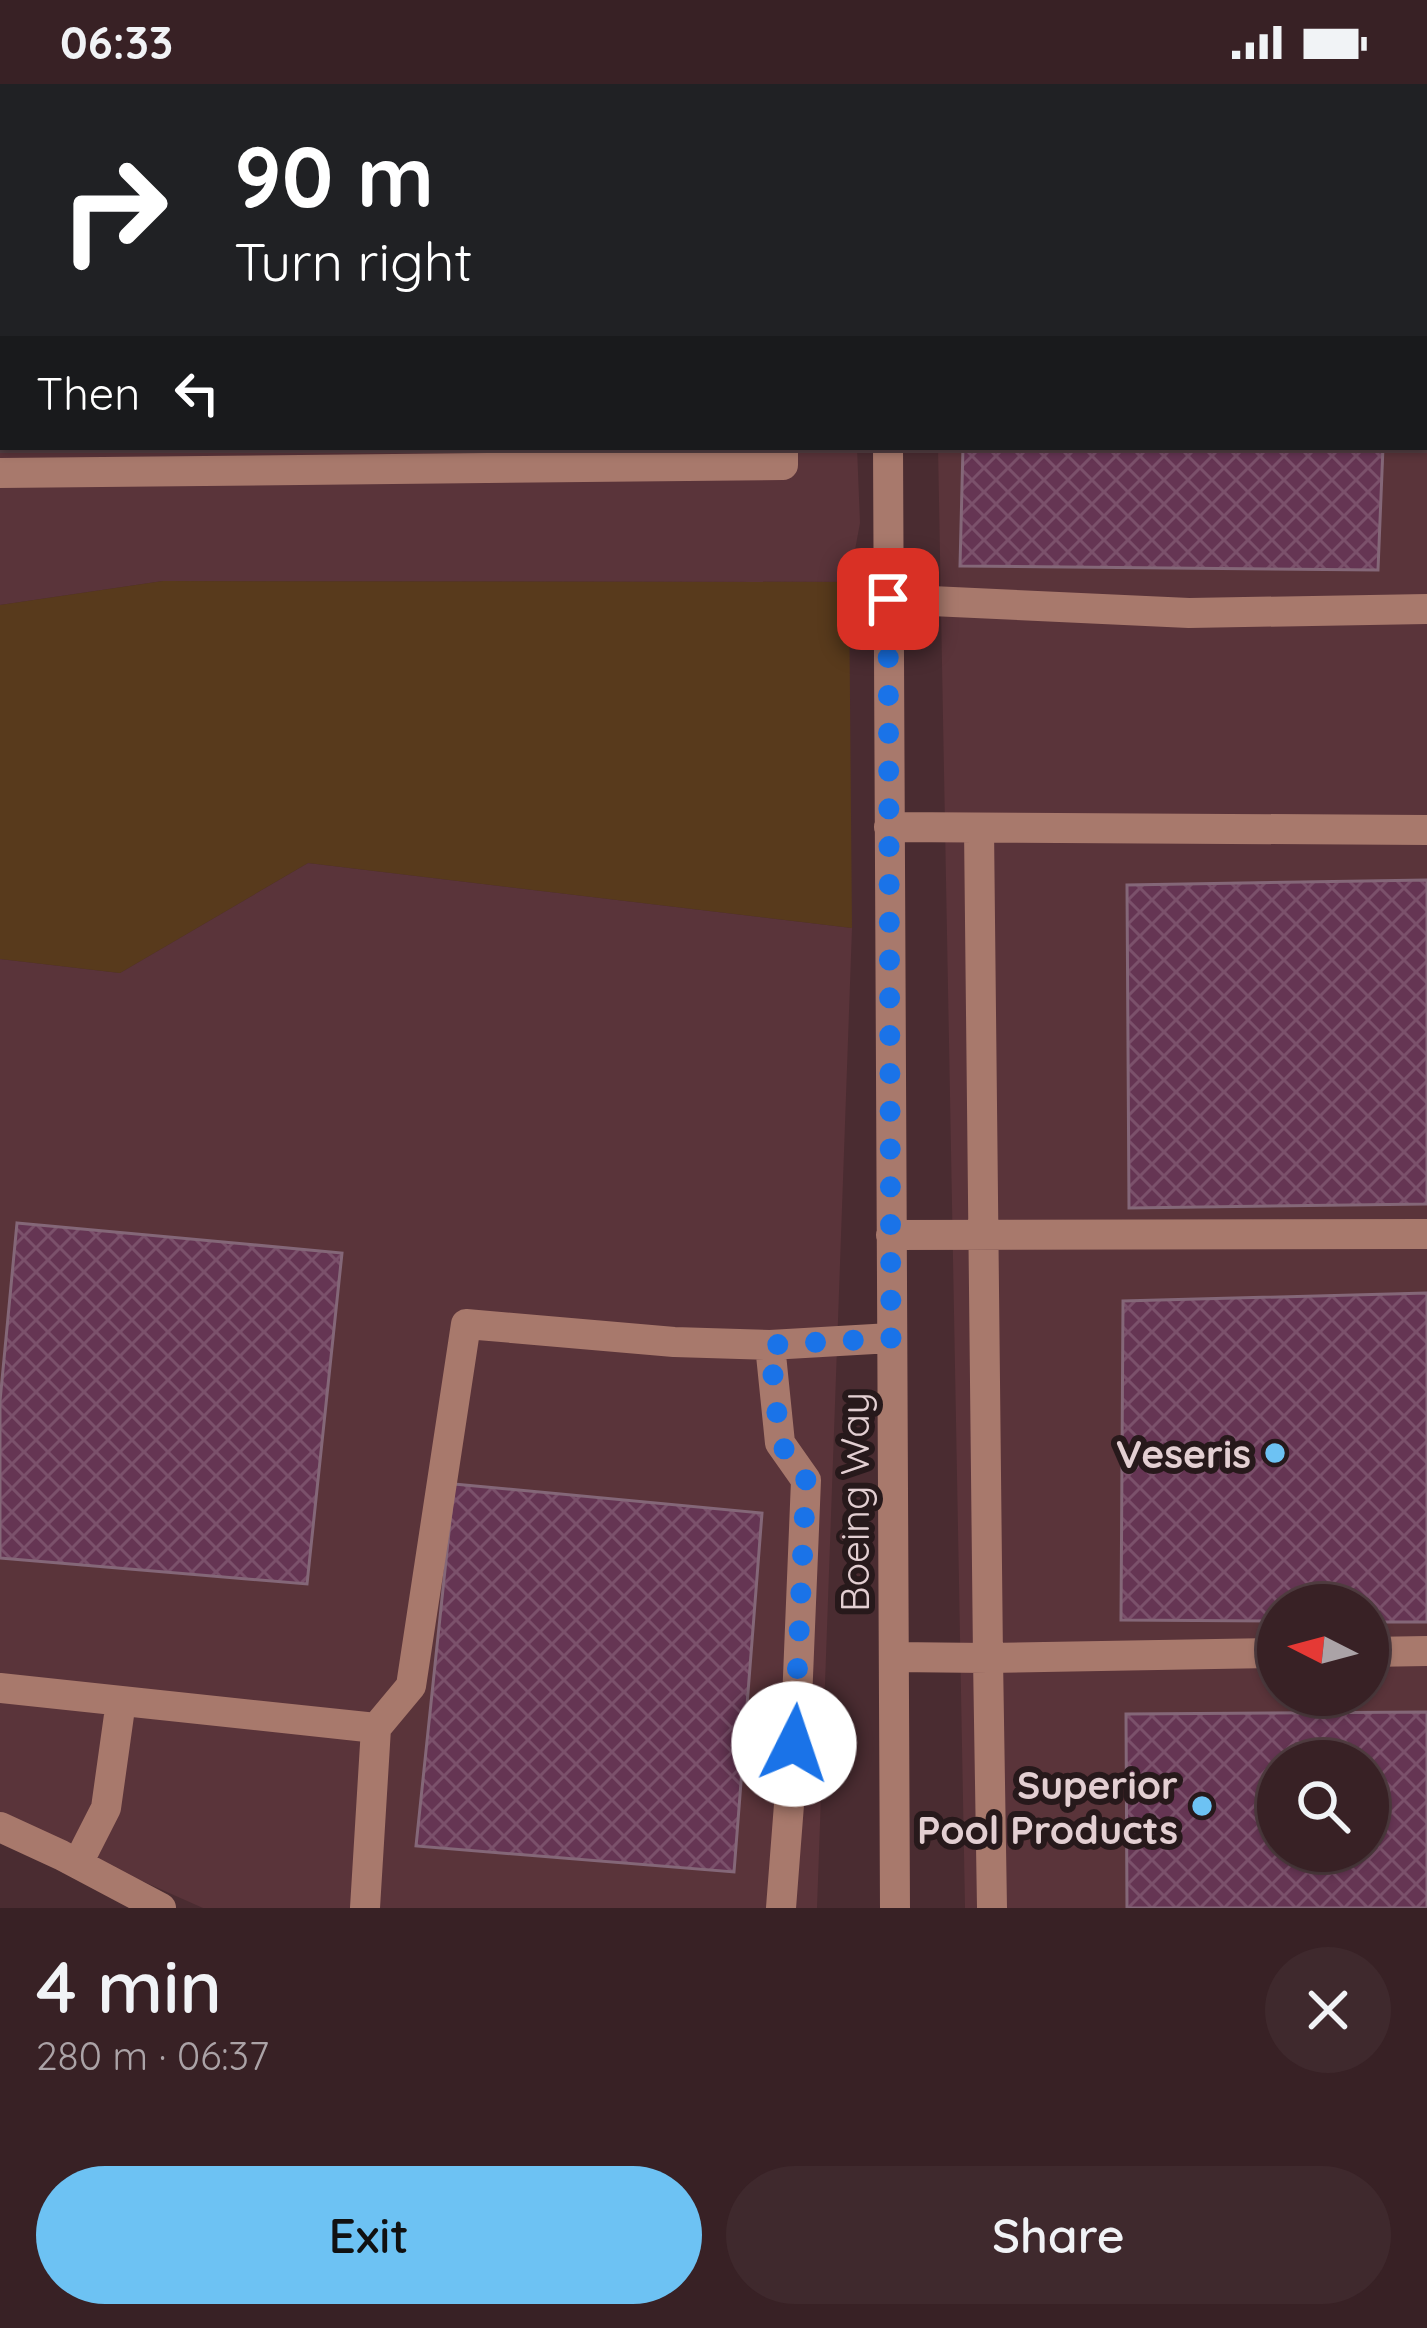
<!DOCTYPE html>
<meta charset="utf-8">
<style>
body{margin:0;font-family:Quicksand,sans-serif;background:#3f292d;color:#f1f3f6;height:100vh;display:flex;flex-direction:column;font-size:45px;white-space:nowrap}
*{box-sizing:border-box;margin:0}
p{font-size:39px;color:#aba3a7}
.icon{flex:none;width:66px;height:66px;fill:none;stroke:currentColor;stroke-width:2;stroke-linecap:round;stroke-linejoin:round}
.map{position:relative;height:1824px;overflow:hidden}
.side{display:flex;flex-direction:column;background:#382125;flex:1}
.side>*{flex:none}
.top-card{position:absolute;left:0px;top:0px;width:1428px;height:366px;box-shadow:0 3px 9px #0004,0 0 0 3px #523e42;background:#202124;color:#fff;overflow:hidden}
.needle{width:78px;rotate:276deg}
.tools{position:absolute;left:1257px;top:1500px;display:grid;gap:24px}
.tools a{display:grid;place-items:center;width:132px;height:132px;border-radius:50%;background:#382125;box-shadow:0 3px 9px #0004,0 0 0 3px #523e42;font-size:60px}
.pin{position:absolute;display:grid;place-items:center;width:102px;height:102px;color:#fff;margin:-51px;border-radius:24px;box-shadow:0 6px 18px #0006}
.me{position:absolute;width:132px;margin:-66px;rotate:4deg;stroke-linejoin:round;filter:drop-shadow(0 0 9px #0008)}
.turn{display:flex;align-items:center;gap:42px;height:252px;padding:0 36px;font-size:54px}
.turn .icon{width:156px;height:156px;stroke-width:2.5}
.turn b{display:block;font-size:84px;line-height:102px}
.then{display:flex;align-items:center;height:114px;padding:0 36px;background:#0003;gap:24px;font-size:45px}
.round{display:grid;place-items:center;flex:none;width:126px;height:126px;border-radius:63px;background:#3f292d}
.overview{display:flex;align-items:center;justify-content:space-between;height:204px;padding:0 36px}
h1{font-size:72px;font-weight:600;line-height:90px}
.primary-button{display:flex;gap:24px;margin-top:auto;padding:24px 36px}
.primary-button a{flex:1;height:138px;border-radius:72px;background:#6dc2f3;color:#111;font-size:48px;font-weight:600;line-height:138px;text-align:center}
.primary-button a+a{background:#3f292d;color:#f1f3f6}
.status{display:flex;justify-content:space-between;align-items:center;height:84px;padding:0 60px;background:#382125;direction:ltr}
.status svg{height:33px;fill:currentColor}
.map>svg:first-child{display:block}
</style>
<div class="status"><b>06:33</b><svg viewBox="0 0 49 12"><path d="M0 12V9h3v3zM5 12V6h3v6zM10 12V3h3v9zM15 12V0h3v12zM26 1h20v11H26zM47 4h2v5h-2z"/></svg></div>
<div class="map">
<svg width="1427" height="1824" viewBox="0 0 1427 1824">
<defs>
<pattern id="building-cross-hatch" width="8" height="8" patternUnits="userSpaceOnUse" patternTransform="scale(3)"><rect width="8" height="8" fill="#653553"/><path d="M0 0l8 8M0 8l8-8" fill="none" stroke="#7b516b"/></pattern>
</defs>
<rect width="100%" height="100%" fill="#4a2c31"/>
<!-- built -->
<path fill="#5a343a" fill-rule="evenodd" d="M0 0H845V3H3V363H857L860 439 849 498 163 497 0 521Z
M931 0H1427V1824H965L938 363H1425V3ZM1278 1521H1368V1611H1278ZM1278 1677H1368V1767H1278Z
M308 779 852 844 817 1824H203L0 1734V875L120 889Z"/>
<!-- grass -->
<path fill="#583a1c" d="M163 497 849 498 852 844 308 779 120 889 0 875V521Z"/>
<!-- building -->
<path fill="url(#building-cross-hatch)" stroke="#846778" stroke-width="3" fill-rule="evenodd" d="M0 0H718V3H3V241Z
M963 363H1383L1378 486 960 482Z
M1427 796V1120L1129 1124 1127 801Z
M17 1139 342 1169 307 1500 0 1474V1317Z
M1427 1209V1538H1368V1521H1278V1537L1121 1536 1123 1217Z
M454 1400 762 1429 734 1788 416 1762Z
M1427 1628V1824H1127L1126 1630ZM1278 1677H1368V1767H1278Z"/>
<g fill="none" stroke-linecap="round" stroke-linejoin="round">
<!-- minor -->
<path stroke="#a8796c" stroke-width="30" d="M780 0V3
M887 3V0
M1195 3V0
M1425 24 1427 12
M1425 225 1427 227
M888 363 895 1824
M0 389 783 381V363
M888 515 1189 529 1427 525
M889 743 1427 746
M979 744 988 1574 1278 1569
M891 1151 1427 1150
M1368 1568 1427 1567
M894 1573 988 1574 992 1824
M0 1604 376 1644 365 1824
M376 1644 411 1602 466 1240 674 1258 770 1261
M0 1743 61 1771 161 1824
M78 1779 106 1724 121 1617
M781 1824 797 1617 806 1396 780 1359 770 1261 891 1254"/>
</g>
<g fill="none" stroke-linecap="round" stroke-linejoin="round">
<!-- route -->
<path stroke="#1a73e8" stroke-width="21" stroke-dasharray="0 37.8" d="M794 1660 806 1396 780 1359 770 1261 891 1254 888 515"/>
</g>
<!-- markers -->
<g fill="#6dc2f3" stroke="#27191b" stroke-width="4.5">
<circle cx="1275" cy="1369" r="12"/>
<circle cx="1202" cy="1722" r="12"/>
</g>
<g text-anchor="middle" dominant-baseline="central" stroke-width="12" stroke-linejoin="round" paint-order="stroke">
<!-- poi labels -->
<g font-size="39" font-weight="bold" fill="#e3cfd2" stroke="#27191b" text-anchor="end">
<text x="1251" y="1369">Veseris</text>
<text x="1178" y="1700">Superior<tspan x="1178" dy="45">Pool Products</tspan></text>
</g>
<!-- street labels -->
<g font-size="39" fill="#e3cfd2" stroke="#27191b">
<text transform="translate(854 1418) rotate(-90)">Boeing Way</text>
</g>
</g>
</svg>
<div class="tools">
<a><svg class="needle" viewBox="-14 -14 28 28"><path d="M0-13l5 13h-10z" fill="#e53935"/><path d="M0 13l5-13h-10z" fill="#aba3a7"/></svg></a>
<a><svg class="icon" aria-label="search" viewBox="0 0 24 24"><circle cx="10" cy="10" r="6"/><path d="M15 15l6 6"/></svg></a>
</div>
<div class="pin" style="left:888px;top:515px;background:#d93025"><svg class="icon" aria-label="arrive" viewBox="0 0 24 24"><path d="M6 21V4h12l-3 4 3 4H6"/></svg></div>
<svg class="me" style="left:794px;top:1660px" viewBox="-20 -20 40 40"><circle r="19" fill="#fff"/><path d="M0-13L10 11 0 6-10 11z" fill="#1a73e8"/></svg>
<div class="top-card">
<div class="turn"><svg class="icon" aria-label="right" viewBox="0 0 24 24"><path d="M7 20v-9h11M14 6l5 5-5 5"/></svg><div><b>90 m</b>Turn right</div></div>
<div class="then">Then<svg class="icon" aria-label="left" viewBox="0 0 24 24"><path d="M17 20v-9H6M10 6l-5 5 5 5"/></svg></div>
</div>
</div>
<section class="side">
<div class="overview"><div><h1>4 min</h1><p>280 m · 06:37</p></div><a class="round"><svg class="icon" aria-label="close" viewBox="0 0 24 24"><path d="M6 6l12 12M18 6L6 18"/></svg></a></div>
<div class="primary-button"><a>Exit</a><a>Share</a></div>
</section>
